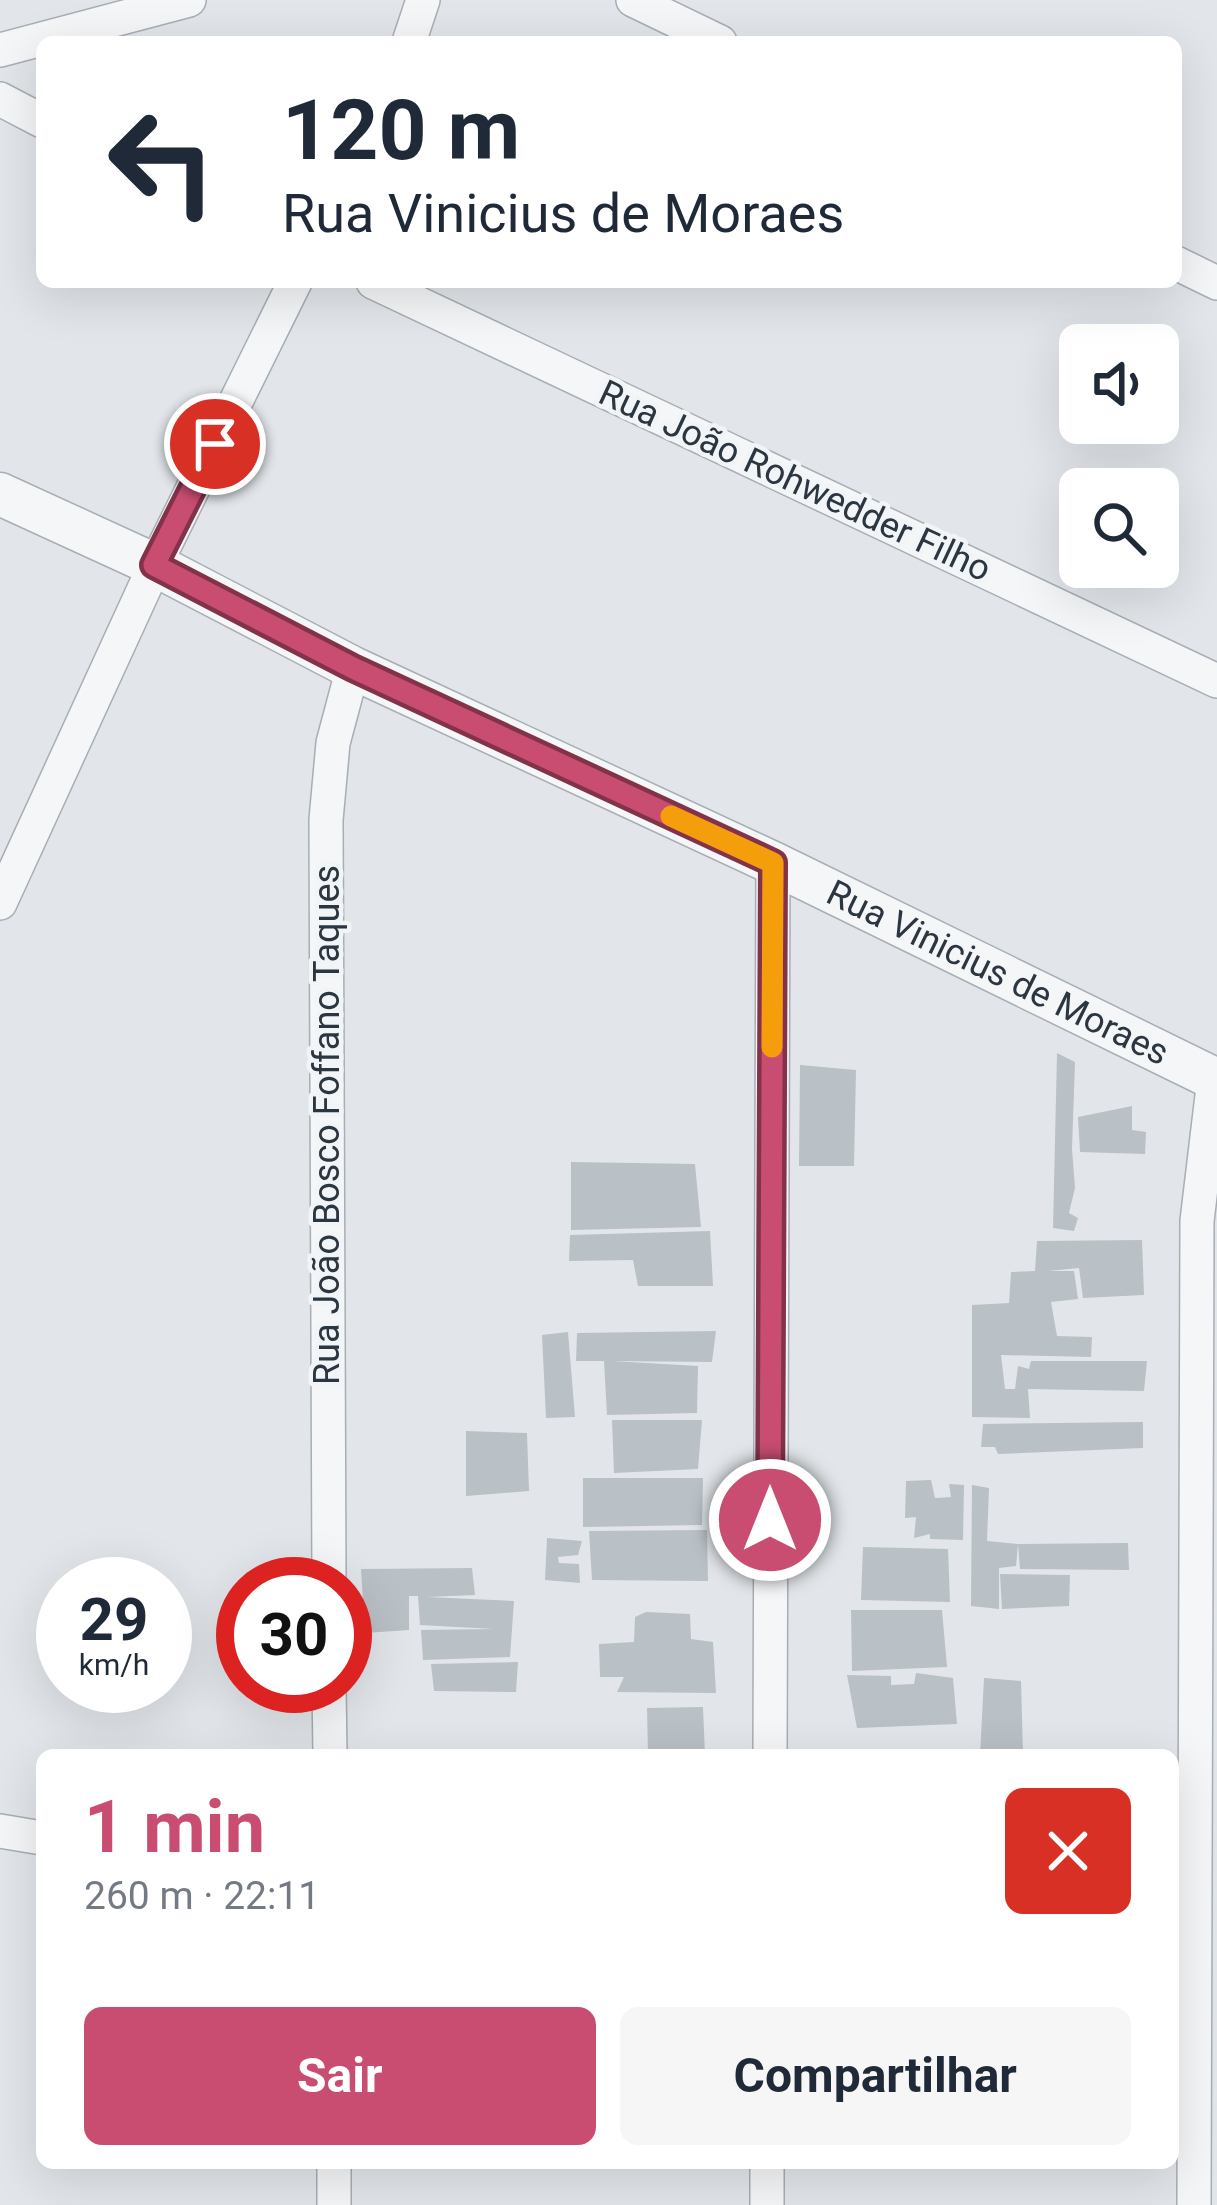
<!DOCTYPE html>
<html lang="pt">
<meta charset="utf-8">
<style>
body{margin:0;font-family:Roboto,sans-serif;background:#f6f6f7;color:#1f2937;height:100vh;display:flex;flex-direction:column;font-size:45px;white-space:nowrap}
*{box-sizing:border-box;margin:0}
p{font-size:39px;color:#747a83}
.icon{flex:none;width:66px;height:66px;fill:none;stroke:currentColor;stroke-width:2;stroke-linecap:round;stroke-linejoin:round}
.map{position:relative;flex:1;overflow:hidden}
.drawer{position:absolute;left:36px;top:1749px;width:1143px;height:420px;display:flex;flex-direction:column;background:#fff;border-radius:18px;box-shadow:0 12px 48px #0002}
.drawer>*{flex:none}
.top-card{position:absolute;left:36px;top:36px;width:1146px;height:252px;border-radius:18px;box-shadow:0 12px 48px #0002;background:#fff;color:#1f2937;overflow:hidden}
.fabs{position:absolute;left:1059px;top:324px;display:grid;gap:24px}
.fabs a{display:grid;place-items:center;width:120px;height:120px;border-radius:18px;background:#fff;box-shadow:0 12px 48px #0002;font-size:60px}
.speed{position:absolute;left:36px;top:1557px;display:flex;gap:24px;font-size:60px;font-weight:700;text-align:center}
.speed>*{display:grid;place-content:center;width:156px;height:156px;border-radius:50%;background:#fff;box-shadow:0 12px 48px #0002;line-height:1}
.speed small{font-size:30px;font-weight:400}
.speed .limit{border:18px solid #d22;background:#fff;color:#111}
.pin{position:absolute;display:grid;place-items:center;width:102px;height:102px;color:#fff;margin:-51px;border:6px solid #fff;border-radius:50%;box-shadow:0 3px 12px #0007}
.me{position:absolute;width:132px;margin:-66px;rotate:0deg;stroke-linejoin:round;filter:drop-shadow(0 0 9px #0008)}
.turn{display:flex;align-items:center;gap:42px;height:252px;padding:0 48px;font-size:54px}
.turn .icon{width:156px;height:156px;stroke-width:2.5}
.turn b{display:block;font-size:84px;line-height:102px}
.round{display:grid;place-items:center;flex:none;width:126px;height:126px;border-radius:18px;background:#f6f6f7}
.summary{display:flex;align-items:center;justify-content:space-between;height:204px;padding:0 48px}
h1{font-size:72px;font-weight:700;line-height:90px;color:#c84d71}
.primary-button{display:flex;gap:24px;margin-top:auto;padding:24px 48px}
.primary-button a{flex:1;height:138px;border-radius:18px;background:#c84d71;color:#fff;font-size:48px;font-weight:700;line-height:138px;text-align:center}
.primary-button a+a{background:#f6f6f7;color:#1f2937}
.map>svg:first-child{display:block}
</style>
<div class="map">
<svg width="1217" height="2205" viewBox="0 0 1217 2205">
<rect width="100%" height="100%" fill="#e2e6ea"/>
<!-- building -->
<path fill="#b9c0c6" d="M1057 1053 1075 1062 1072 1149 1075 1188 1069 1213 1078 1218 1074 1231 1053 1228Z
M800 1065 856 1070 854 1166H799Z
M1132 1106V1130L1146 1132 1145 1154 1080 1152 1078 1117Z
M571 1162 695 1164 701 1227 571 1230Z
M710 1231 713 1286H638L633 1260 569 1261 570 1235Z
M1142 1240 1144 1295 1083 1298 1079 1268 1048 1271H1074L1078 1299 1051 1302 1057 1336 1092 1337 1091 1357 1001 1355 1005 1389H1015L1018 1366 1029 1369 1031 1361H1147L1144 1391 1028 1389 1030 1418 972 1417V1305L1009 1303 1011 1272 1035 1271 1037 1241Z
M716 1331 712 1362 612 1361 698 1366 697 1413 607 1415 604 1361H576L577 1333Z
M568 1332 575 1417 546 1418 542 1335Z
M612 1420H702L698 1469 614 1473Z
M1143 1422V1448L998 1454 995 1447H981L983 1424Z
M466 1431 527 1433 529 1491 466 1496Z
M583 1478H703L702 1525 583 1527Z
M931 1480 935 1498 951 1497 949 1484 964 1485 963 1540 930 1539V1534L914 1538 916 1517 905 1518 906 1481Z
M972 1485 989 1488 987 1541 1018 1544 1016 1566 999 1568V1609L971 1606Z
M707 1530 708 1581 592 1580 589 1531Z
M547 1538 582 1541 578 1555 558 1557 559 1563 579 1564 580 1583 545 1580Z
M1128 1543 1129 1570 1020 1569 1018 1544Z
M863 1547 948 1549 950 1602 861 1600Z
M472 1568 475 1595 427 1597 514 1601 510 1657 423 1660 421 1630 494 1629 420 1625 418 1596H409V1630L365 1633 361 1569Z
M1000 1574 1070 1575 1069 1606 1002 1609Z
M851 1610H942L947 1667 852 1671Z
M646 1612 690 1614 691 1639 713 1642 716 1693 617 1692 624 1677H600L599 1644 634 1642 635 1617Z
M518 1662 516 1692 434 1691 431 1664Z
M916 1673 953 1678 957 1724 857 1728 847 1675 891 1676V1685L914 1684Z
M984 1678 1021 1681 1023 1755H980Z
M703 1707 705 1755H648L647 1708Z"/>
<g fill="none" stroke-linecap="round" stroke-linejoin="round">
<!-- minor casing -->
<g stroke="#a7aeb4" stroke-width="36">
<path id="minor" d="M633 0 720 42
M409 42 423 0
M0 50 189 0
M0 99 42 121
M1176 263 1217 283
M373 282 1217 681
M0 903 155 565 295 282
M329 1584 326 820 333 743 353 668
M329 1686 330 1755
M770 1755 773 863
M0 1831 42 1838
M334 2163V2205
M767 2205V2163
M1194 2205 1197 1221 1214 1079"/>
</g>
<!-- tertiary casing -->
<g stroke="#a7aeb4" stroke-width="45">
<g id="tertiary">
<path id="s1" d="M0 494 155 565 353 668 773 863 1217 1080"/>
</g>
</g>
<!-- minor -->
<use href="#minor" stroke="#f4f6f8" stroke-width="33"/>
<!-- tertiary -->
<use href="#tertiary" stroke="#f4f6f8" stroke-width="42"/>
</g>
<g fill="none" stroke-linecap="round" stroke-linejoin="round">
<!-- route casing -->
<g stroke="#823249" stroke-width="30">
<path id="route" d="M215 444 154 565 353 668 773 863 770 1520"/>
</g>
<!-- route -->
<use href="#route" stroke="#c84d71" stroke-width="21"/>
<!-- slow -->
<path stroke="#f59e0b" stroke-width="21" d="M671 816 773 863 772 1047"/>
</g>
<g text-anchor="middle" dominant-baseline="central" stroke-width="9" stroke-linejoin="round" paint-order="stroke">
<!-- street labels -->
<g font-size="36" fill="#2b3641" stroke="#f1f5f7">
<text transform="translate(795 481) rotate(25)">Rua João Rohwedder Filho</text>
<text stroke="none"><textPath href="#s1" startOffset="1107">Rua Vinicius de Moraes</textPath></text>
<text transform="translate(327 1125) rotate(-90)">Rua João Bosco Foffano Taques</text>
</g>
</g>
</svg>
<div class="fabs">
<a><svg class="icon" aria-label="sound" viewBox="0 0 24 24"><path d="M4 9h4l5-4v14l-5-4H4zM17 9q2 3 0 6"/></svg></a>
<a><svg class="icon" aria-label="search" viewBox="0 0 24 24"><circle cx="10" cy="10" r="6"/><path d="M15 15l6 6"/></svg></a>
</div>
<div class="speed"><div>29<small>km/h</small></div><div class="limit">30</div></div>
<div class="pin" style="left:215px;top:444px;background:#d93025"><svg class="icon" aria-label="arrive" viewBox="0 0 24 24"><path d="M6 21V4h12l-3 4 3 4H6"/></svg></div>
<svg class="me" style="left:770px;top:1520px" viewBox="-20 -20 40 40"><circle r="17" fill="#c84d71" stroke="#fff" stroke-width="3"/><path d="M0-11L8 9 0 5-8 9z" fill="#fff"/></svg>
<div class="top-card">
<div class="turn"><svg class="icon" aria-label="left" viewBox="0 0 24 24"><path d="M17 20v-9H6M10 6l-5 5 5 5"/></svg><div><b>120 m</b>Rua Vinicius de Moraes</div></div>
</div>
<section class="drawer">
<div class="summary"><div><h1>1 min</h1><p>260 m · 22:11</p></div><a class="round" style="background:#d93025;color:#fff"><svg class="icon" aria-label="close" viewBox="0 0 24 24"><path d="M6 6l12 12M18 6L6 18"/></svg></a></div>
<div class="primary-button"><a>Sair</a><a>Compartilhar</a></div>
</section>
</div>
